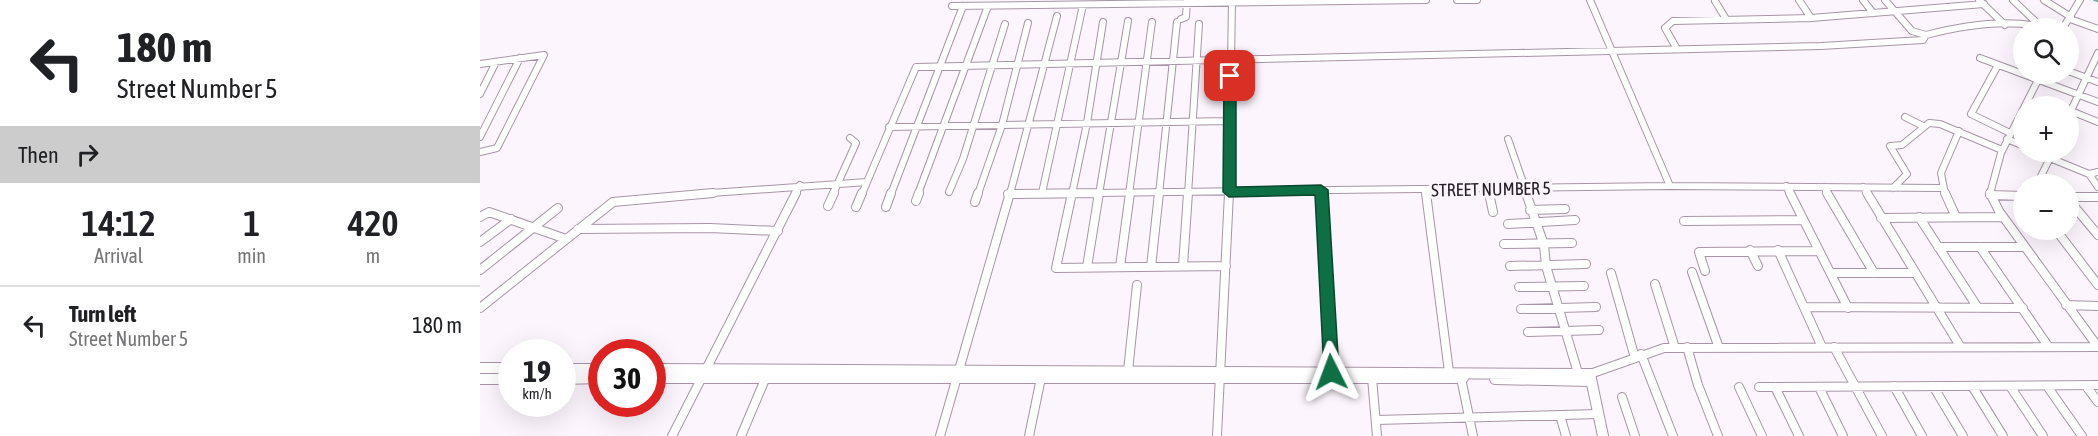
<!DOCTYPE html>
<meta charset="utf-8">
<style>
body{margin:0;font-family:"Asap Condensed",sans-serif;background:#f2f2f2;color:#202124;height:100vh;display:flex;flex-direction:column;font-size:22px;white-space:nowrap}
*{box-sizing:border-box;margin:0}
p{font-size:20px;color:#757577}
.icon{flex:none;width:33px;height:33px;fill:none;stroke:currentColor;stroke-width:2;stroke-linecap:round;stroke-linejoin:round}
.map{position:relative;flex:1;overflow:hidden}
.side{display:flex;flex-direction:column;background:#fff;width:480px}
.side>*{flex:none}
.hud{background:#fff;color:#202124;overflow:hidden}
.controls{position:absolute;left:1533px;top:18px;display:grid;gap:12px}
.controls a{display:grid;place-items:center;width:66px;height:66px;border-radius:50%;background:#fff;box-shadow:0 6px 24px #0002;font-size:30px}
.speed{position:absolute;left:18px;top:339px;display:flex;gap:12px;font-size:30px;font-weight:700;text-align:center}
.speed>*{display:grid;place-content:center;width:78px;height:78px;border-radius:50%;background:#fff;box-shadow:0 6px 24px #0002;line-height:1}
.speed small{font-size:15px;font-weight:400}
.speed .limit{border:9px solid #d22;background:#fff;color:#111}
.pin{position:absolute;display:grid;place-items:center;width:51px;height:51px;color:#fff;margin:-26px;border-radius:12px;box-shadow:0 3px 9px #0006}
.me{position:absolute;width:66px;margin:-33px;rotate:357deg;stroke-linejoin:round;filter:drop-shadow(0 0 4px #0008)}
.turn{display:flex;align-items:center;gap:21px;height:126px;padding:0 18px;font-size:27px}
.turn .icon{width:78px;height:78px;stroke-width:2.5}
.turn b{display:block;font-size:42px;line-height:51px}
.then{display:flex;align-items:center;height:57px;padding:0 18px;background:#0003;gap:12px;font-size:22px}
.eta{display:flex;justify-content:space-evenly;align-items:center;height:102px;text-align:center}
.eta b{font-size:36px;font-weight:600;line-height:42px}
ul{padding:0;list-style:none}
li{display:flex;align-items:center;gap:18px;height:78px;padding:0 18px;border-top:2px solid #e0e0e0}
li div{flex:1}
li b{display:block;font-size:22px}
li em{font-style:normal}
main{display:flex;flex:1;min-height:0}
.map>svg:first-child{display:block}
</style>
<main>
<section class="side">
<div class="hud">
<div class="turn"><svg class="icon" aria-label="left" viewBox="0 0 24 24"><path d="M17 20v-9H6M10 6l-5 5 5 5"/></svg><div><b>180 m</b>Street Number 5</div></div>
<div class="then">Then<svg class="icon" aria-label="right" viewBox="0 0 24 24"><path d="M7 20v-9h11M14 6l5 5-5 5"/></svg></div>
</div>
<div class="eta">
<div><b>14:12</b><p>Arrival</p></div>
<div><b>1</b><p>min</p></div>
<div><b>420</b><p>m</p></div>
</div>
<ul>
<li><svg class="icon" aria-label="left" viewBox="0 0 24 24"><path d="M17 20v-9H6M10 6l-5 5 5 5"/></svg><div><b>Turn left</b><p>Street Number 5</p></div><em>180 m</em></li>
</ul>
</section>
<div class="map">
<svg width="1618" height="436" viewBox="0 0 1618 436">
<rect width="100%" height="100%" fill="#fdf5fd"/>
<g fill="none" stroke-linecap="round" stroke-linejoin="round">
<!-- stream -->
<path stroke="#79a8b9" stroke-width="2" d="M1614 0 1618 1"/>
<!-- minor-far1 casing -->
<g stroke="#a795a7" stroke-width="8">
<path id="minor-far1" d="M977 0H997
M1110 0 1190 186
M1319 0 1331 18
M1383 0 1393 13
M1405 0 1432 31 1446 35
M1499 0 1525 25
M1533 0 1559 25
M1564 0 1591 17
M1235 1 1246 19
M472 6 946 0
M701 19 706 17 707 0
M1590 19 1618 29
M1583 28 1600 0
M1197 49 1185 28 1193 21 1331 18 1504 4
M1500 58 1618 102
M0 64 64 55 17 148 0 152
M1518 65 1491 114 1530 133
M1588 71 1618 82
M0 94 16 62
M1591 111 1618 122
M1425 117 1443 126
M1588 117 1618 53
M409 127 749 121
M0 137 40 58
M1028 139 1047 194
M1527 139 1544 146
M1555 152 1609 174 1618 172
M1609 174 1618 187
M1557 184 1573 152
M1306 186 1310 194
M1344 187 1348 194
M1383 187 1388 194
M1413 188 1427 174 1410 146 1422 145 1449 123 1460 124 1522 150
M945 189 946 194
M1008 189 1009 194
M841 190V194
M469 192 483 159 525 24
M562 193 603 5
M217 194 387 182 436 67 1341 46 1443 40 1446 35C1484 25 1528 18 1567 28
M315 194 320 185
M353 194 376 143 370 138
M382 194 387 182
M411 194 483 6
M438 194 508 6
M498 194 522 125 548 23
M528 194 1190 186 1461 188
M530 194 577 16
M592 194 607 123 623 22
M619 194 648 21
M649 194 672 22
M679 194 697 22
M708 194 719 24
M749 194 752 0
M1465 194 1461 173 1479 131
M1510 194 1521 153 1561 74"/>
</g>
<!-- minor casing -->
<g stroke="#a795a7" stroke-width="10">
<path id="minor" d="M592 193 576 268 746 266
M841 193 851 376
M946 193 969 372
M1009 193 1013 212
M1046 193 1064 245 1066 266 1098 373
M1310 193 1368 308
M1347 193 1394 273
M1387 193 1480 346
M1465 193 1476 217
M1510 193 1519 211 1618 347
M528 194 619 193
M1510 195 1544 196
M1588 197H1618
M1588 199 1618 235
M436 201 439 193
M495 202 498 193
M348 206 354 193
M376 207 382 193
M406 207 411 193
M1050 210 1085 209
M0 217 9 212 86 239
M1439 217 1498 308
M1401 218 1523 217
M1204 221 1323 220
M1028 224 1095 220
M98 229 230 228 298 231
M1576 230 1618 285
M0 242 31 219
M1024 244 1092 243
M1458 247H1545
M1500 247 1568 346
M1270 250 1278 266
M1298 250 1342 347
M703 266 708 193
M1030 266 1106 264
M607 267 619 193
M640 267 650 193
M671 267 679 193
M0 270 78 208
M1225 271 1219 252 1339 251
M1212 272 1239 348
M1131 273 1155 358
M1351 273H1434
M1175 284 1195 348
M1039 287 1104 286
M1586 305 1618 306
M1324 307 1543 308
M0 308 133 202 233 193
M1041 309 1116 307
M1048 332 1119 330
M1207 347 1218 385 1238 436
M1354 347 1402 436
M1161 354 1193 436
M648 371 657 285
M1110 374 1184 348 1618 347
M892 378 897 436
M981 378 993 436
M1414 386 1442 436
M1453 386 1483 436
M1492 386 1523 436
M1530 386 1563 436
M1567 386 1602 436
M1606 386 1618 402
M1259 387 1282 436
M1279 387 1618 385
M1295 387 1319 436
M1339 387 1363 436
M1142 397 1155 436
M1080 415 1086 436
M896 420 1119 414
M192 436 316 193
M261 436 286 377
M460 436 530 193
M549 436 561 378
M737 436 749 193"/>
</g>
<!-- tertiary casing -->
<g stroke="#a795a7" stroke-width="12">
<path id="tertiary" d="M0 368H32
M82 369H122
M172 369 1110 374 1123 436
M172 378H983
M0 379H32
M82 379 122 378
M1015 379 1111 381"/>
</g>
<!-- minor-far1 -->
<use href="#minor-far1" stroke="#fff" stroke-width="6"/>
<!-- minor -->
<use href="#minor" stroke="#fff" stroke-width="8"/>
<!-- tertiary -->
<use href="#tertiary" stroke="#fff" stroke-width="10"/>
</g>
<!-- route -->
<path fill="#0e6f45" stroke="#09482d" stroke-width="1.5" d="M750 72 756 76V187L841 185 848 190 859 372 857 376H846L844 372 835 195 749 197 743 192 744 76Z"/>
<g text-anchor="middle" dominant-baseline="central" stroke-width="6" stroke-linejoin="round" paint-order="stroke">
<!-- street labels -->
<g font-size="18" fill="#272027" stroke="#fdf5fd">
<text transform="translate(1011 189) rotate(-1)">STREET NUMBER 5</text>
</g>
</g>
</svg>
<div class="controls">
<a><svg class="icon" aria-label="search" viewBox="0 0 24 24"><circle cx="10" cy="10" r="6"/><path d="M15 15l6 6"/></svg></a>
<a>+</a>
<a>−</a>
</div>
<div class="speed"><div>19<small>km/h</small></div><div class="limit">30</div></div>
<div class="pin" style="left:750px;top:76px;background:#d93025"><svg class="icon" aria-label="arrive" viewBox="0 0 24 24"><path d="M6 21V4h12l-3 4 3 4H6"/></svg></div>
<svg class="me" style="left:851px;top:372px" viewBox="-20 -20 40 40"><path d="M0-17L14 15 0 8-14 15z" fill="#0e6f45" stroke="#fff" stroke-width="4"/></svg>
</div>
</main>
